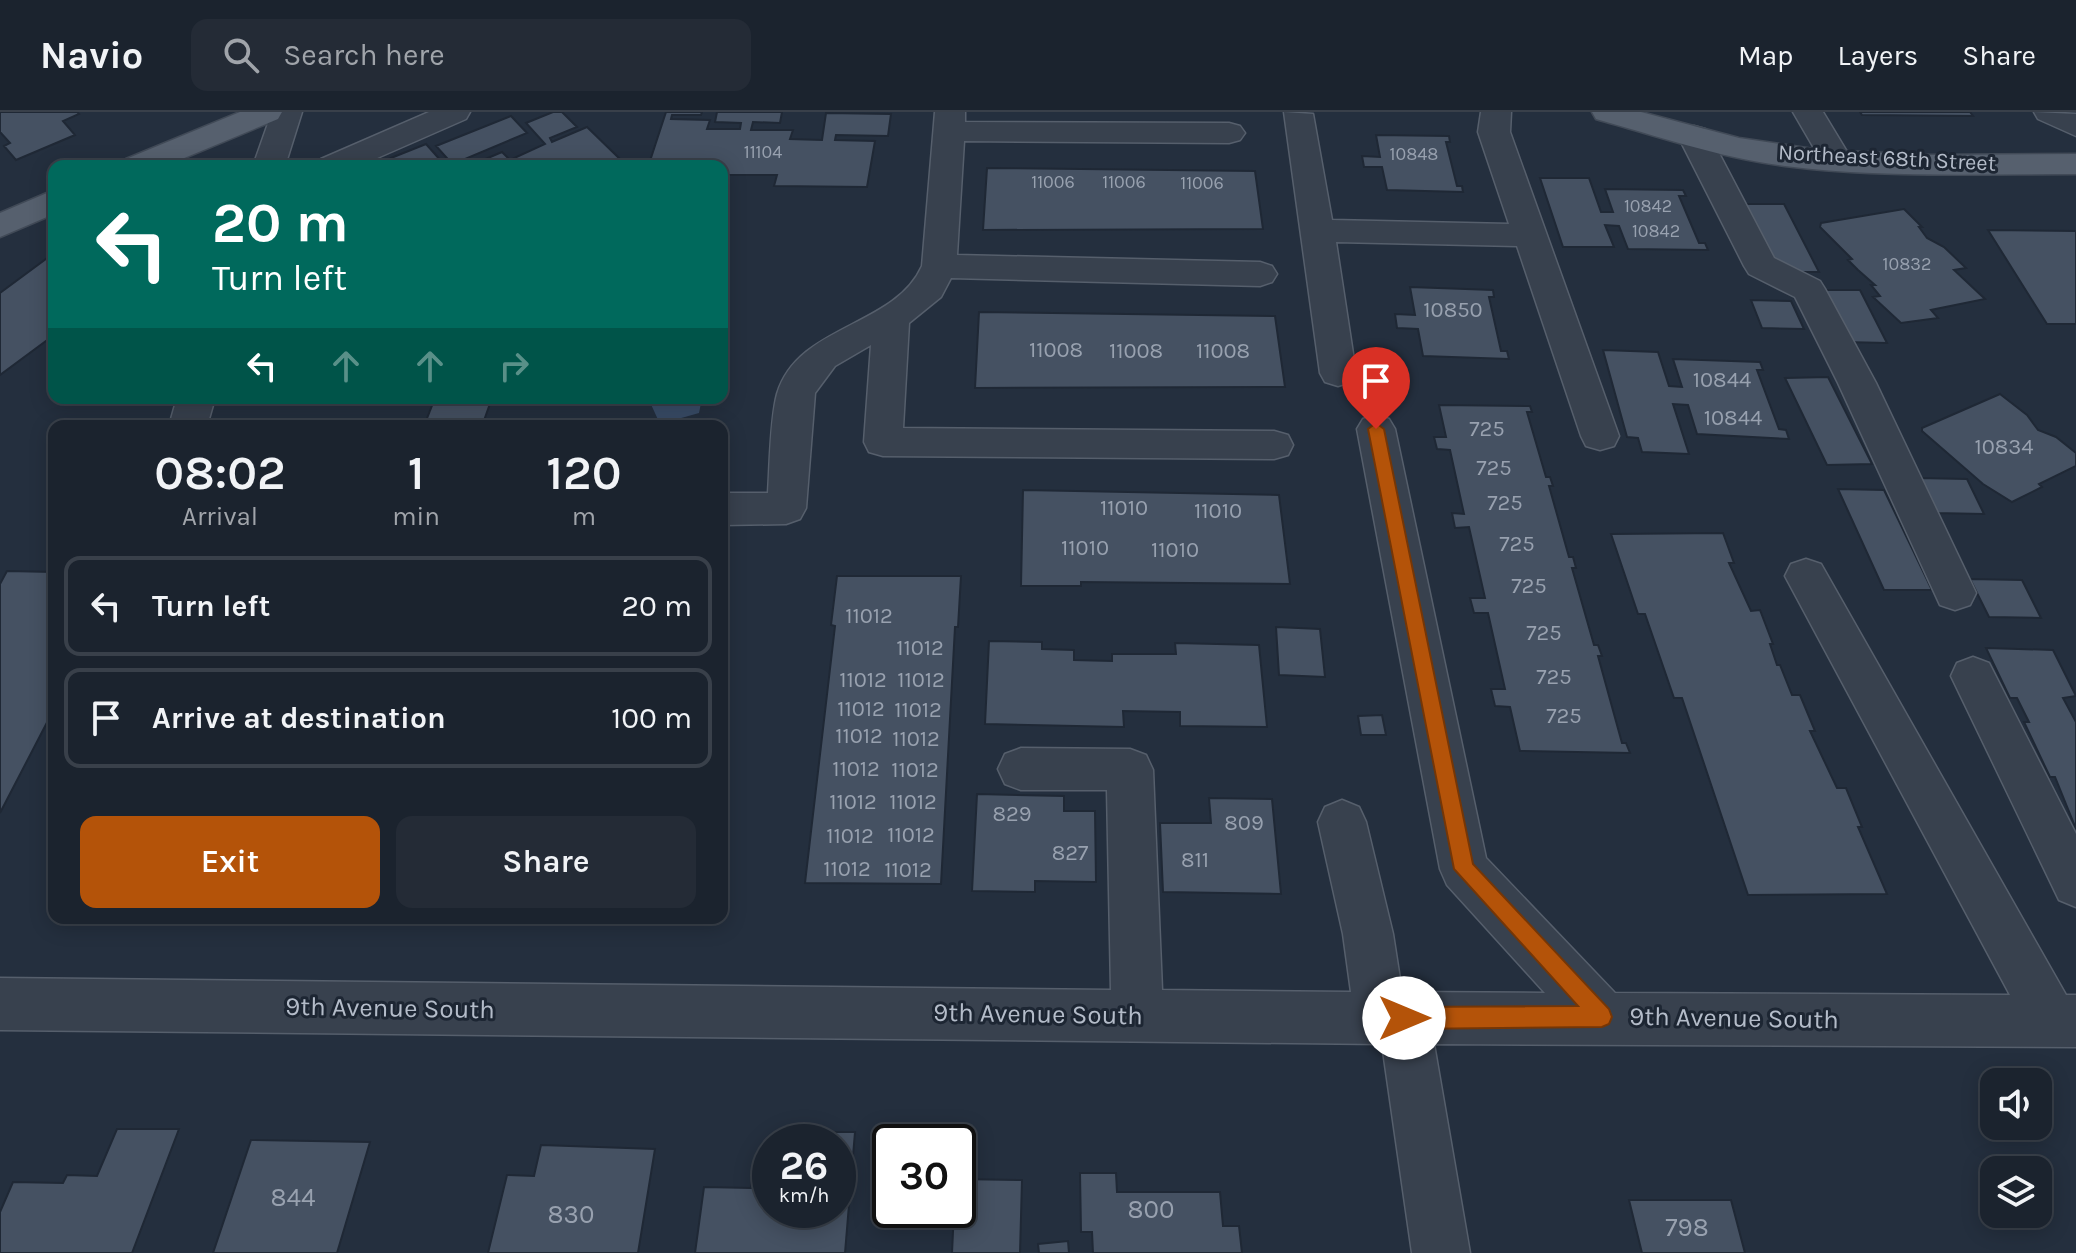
<!DOCTYPE html>
<style>
body{margin:0;font-family:Karla,sans-serif;background:#242b36;color:#f1f3f6;height:100vh;display:flex;flex-direction:column;font-size:30px;white-space:nowrap}
*{box-sizing:border-box;margin:0}
p{font-size:26px;color:#a0a4aa}
.icon{flex:none;width:44px;height:44px;fill:none;stroke:currentColor;stroke-width:2;stroke-linecap:round;stroke-linejoin:round}
.map{position:relative;flex:1;overflow:hidden}
.sheet{position:absolute;left:48px;top:308px;width:680px;height:504px;display:flex;flex-direction:column;background:#1b232e;border-radius:16px;box-shadow:0 4px 20px #0003,0 0 0 2px #39404a}
.sheet>*{flex:none}
.guide{position:absolute;left:48px;top:48px;width:680px;height:244px;border-radius:16px;box-shadow:0 4px 20px #0003,0 0 0 2px #39404a;background:#00695c;color:#fff;overflow:hidden}
.controls{position:absolute;left:1980px;top:956px;display:grid;gap:16px}
.controls a{display:grid;place-items:center;width:72px;height:72px;border-radius:16px;background:#1b232e;box-shadow:0 4px 20px #0003,0 0 0 2px #39404a;font-size:40px}
.speed{position:absolute;left:752px;top:1012px;display:flex;gap:16px;font-size:40px;font-weight:700;text-align:center}
.speed>*{display:grid;place-content:center;width:104px;height:104px;border-radius:50%;background:#1b232e;box-shadow:0 4px 20px #0003,0 0 0 2px #39404a;line-height:1}
.speed small{font-size:20px;font-weight:400}
.speed .limit{border:4px solid #111;border-radius:12px;background:#fff;color:#111}
.pin{position:absolute;display:grid;place-items:center;width:68px;height:68px;color:#fff;margin:-82px -34px;border-radius:50% 50% 50% 0;rotate:-45deg;box-shadow:0 0 8px #0007}
.pin .icon{rotate:45deg}
.me{position:absolute;width:88px;margin:-44px;rotate:90deg;stroke-linejoin:round;filter:drop-shadow(0 0 6px #0008)}
.turn{display:flex;align-items:center;gap:28px;height:168px;padding:0 32px;font-size:36px}
.turn .icon{width:104px;height:104px;stroke-width:2.5}
.turn b{display:block;font-size:56px;line-height:68px}
.lanes{display:flex;align-items:center;height:76px;padding:0 32px;background:#0003;justify-content:center;gap:40px;direction:ltr}
.lanes .off{opacity:.35}
.eta{display:flex;justify-content:space-evenly;align-items:center;height:136px;text-align:center}
.eta b{font-size:48px;font-weight:600;line-height:56px}
.button{display:flex;gap:16px;margin-top:auto;padding:16px 32px}
.button a{flex:1;height:92px;border-radius:16px;background:#b45309;color:#fff;font-size:32px;font-weight:600;line-height:92px;text-align:center}
.button a+a{background:#242b36;color:#f1f3f6}
ul{padding:0;list-style:none}
li{display:flex;align-items:center;gap:24px;height:100px;margin:0 16px 12px;padding:0 16px;border:4px solid #39404a;border-radius:16px}
li div{flex:1}
li b{display:block;font-size:30px}
li em{font-style:normal}
header{display:flex;align-items:center;gap:48px;box-sizing:border-box;height:112px;padding:0 40px;background:#1b232e;border-bottom:2px solid #39404a}
header strong{font-size:38px}
nav{display:flex;gap:44px;margin-inline-start:auto;font-size:28px}
.search{width:560px;height:72px;background:#242b36;display:flex;align-items:center;gap:20px;box-sizing:border-box;padding:0 28px;border-radius:16px;color:#a0a4aa;font-size:30px}
.map>svg:first-child{display:block}
</style>
<header>
<strong>Navio</strong>
<div class="search"><svg class="icon" aria-label="search" viewBox="0 0 24 24"><circle cx="10" cy="10" r="6"/><path d="M15 15l6 6"/></svg>Search here</div>
<nav><a>Map</a><a>Layers</a><a>Share</a></nav>
</header>
<div class="map">
<svg width="2076" height="1141" viewBox="0 0 2076 1141">
<rect width="100%" height="100%" fill="#242f3e"/>
<!-- water -->
<path fill="#394c67" d="M566 286H702L699 301 660 312 649 288 583 287 568 292Z"/>
<!-- building -->
<path fill="#455162" stroke="#1f2835" stroke-width="2" d="M0 0H77L79 2 63 9 75 23 16 48 4 34 10 31 0 20Z
M553 0H562L577 15 550 26 552 30 587 15 623 50 613 54H469L502 40 510 48 545 32 526 11Z
M666 0H702L701 3H672L671 7 710 8 707 17H740L741 11 715 10 717 0H782L780 11 753 10 751 18H793L790 27 822 28 826 1 891 2 888 24 836 23 835 28 875 29 867 75 774 74 777 63H722V54L649 52Z
M1860 0H1970L1973 4 1862 3Z
M511 4 527 21 460 49 465 54H454L436 34Z
M1376 23 1449 24 1450 30H1446L1457 74H1462L1463 80 1387 78 1382 55H1364L1362 44 1380 45Z
M426 32 442 50 433 54H371Z
M987 56 1255 59 1263 117 983 118Z
M1540 66H1589L1601 100H1613L1605 77 1683 78 1686 84H1679L1699 131H1705L1708 138 1628 137 1619 114 1605 113 1614 135H1563Z
M1744 92H1784L1819 160H1777Z
M1904 97 1922 115H1919L1927 126 1944 135 1966 156 1954 158 1985 187 1931 198 1938 206 1901 211 1873 185 1880 184 1871 173H1875L1858 158 1848 148 1852 147 1820 115 1821 111Z
M1988 118 2076 119V212H2047Z
M54 141V223L0 263V181Z
M1410 175 1493 178 1494 185H1489L1501 239H1507L1509 247 1423 244 1418 217 1397 216 1395 202 1415 203Z
M1817 178H1860L1887 231 1843 230Z
M1751 188 1791 189 1804 217 1762 216Z
M979 200 1275 204 1285 275 975 276Z
M1603 238 1658 240 1669 274 1682 275 1673 247 1760 250 1763 258H1757L1779 317 1786 318 1789 327 1697 322 1688 293 1673 292 1689 342 1642 340 1638 326 1627 325Z
M1828 265 1872 352 1827 353 1785 266Z
M2000 282 2027 303 2038 318 2056 325 2076 341V354L2039 372 2042 375 2012 390 1983 372 1922 319V316Z
M435 286H492L482 314H424Z
M1439 293 1530 294 1532 300H1527L1546 365H1550L1553 374H1549L1569 445H1573L1576 456H1572L1594 533H1598L1602 544H1598L1622 631H1626L1630 641 1520 639 1510 595 1495 594 1491 577H1505L1488 501H1474L1470 486H1485L1469 415 1455 416 1452 401 1464 402 1450 338 1437 337 1434 325H1446Z
M1918 366 1967 367 1984 402 1934 401Z
M1838 377 1884 378 1932 478H1884Z
M1023 378 1279 383 1290 472 1081 470V474H1021Z
M1723 421 1734 451H1729L1751 499 1760 498 1773 532H1770L1777 553H1780L1792 583H1800L1815 619H1810L1837 676H1846L1862 715H1858L1887 782 1748 783 1682 586H1674L1645 502H1638L1611 422Z
M7 459 54 460V597L0 701V472Z
M837 464H961L958 515H955L941 772 805 771 835 514 831 513Z
M1970 467 2022 468 2041 506 1989 505Z
M1276 515 1320 517 1325 565 1279 563Z
M989 529 1042 530V537L1074 538V548L1112 549V542H1176L1175 531 1259 533 1267 615 1180 614V600L1123 599 1124 615 985 612Z
M1986 536 2053 538 2076 584 2063 586 2076 610V717L2055 665H2050L2024 610H2029L2017 586H2010Z
M1382 603 1386 623H1361L1358 604Z
M977 682 1064 684V699H1095L1096 770 1035 769V780L972 779Z
M1209 686 1272 687 1281 782 1163 780 1160 711H1211Z
M117 1017H179L132 1141H0V1100L13 1070 63 1071 67 1063 97 1064Z
M791 1020H855L845 1141H695L704 1075 751 1076 752 1067H770V1098H838V1030H790Z
M251 1028 370 1030 337 1141H213Z
M541 1033 655 1037 638 1141H488L507 1063 534 1064Z
M1080 1061H1116L1117 1080H1220L1223 1114H1239L1242 1141H1093L1092 1120H1081Z
M958 1067 1022 1068 1020 1141H952L954 1098H958Z
M1629 1088H1731L1745 1141H1642Z
M1068 1129 1069 1141H1039L1038 1132Z"/>
<g fill="none" stroke-linecap="round" stroke-linejoin="round">
<!-- minor casing -->
<g stroke="#565f6c" stroke-width="3">
<path id="minor" d="M272 0H302L285 54H253Z
M429 0H470L466 7 359 54H316L321 47Z
M935 0H965V10L1229 11 1240 14 1245 21 1240 28 1229 31 964 29 957 143 1260 150 1272 154 1277 162 1272 170 1260 174 951 166 941 185 909 211 903 316 1274 319 1288 323 1293 333 1288 343 1274 347 883 344 869 340 864 330 871 233 835 254 815 281 806 396 800 407 786 412 722 413V381H768C770 352 770 308 777 282 798 212 894 216 922 154Z
M1284 0 1313 2 1332 108 1509 112 1478 20 1481 0H1511L1510 20 1619 324 1614 334 1600 338 1586 334 1581 324 1517 134 1336 130 1356 261 1351 270 1338 274 1325 270 1320 261Z
M1793 0H1823L1852 48 1847 55 1836 58 1825 55Z
M2034 0 2076 2V24L2038 7Z
M1694 14 1705 17 1710 24 1774 146 1820 169 1825 177 1876 271 1976 481 1970 493 1955 498 1940 493 1838 271 1795 185 1749 162 1744 154 1678 24 1683 17Z
M177 286H215L207 314H169Z
M1376 303 1389 307 1395 317 1486 746 1615 881 2010 883 1785 464 1791 452 1806 447 1821 452 2066 883H2076V935L1434 932 1470 1141H1412L1382 932 0 918V866L1111 878 1107 678H1021L1005 672 998 657 1005 642 1021 636 1130 637 1146 643 1153 658 1162 878 1351 880 1343 822 1318 710 1325 695 1342 688 1359 695 1366 710 1393 822 1402 880 1545 881 1447 773 1440 757 1357 317 1363 307Z
M1973 545 1989 551 2076 722V795L2059 788 1951 564 1957 551Z"/>
</g>
<!-- major casing -->
<g stroke="#414a57" stroke-width="3">
<path id="major" d="M240 0H282L278 7 165 54H121L126 47Z
M1592 0H1641L1739 26 1820 38 1930 43 2076 42V62C1979 62 1881 66 1785 54 1720 46 1658 24 1596 7Z
M54 78V102L0 125V101Z"/>
</g>
<!-- minor -->
<use href="#minor" fill="#38414e" fill-rule="evenodd"/>
<!-- major -->
<use href="#major" fill="#56606e" fill-rule="evenodd"/>
</g>
<!-- route -->
<path fill="#b45309" stroke="#753606" stroke-width="2" d="M1376 311 1384 317 1473 752 1609 897 1612 905 1609 912 1602 915 1404 917 1396 913 1393 906 1396 898 1404 895 1578 894 1454 757 1368 317Z"/>
<g text-anchor="middle" dominant-baseline="central" stroke-width="6" stroke-linejoin="round" paint-order="stroke">
<!-- far-number labels -->
<g font-size="18" fill="#98a1af">
<text x="763" y="40">11104</text>
<text x="1414" y="42">10848</text>
<text x="1053" y="70">11006</text>
<text x="1124" y="70">11006</text>
<text x="1202" y="71">11006</text>
<text x="1648" y="94">10842</text>
<text x="1656" y="119">10842</text>
<text x="1907" y="152">10832</text>
</g>
<!-- far-street labels -->
<g font-size="22" fill="#b4bcc9" stroke="#1d2633">
<text transform="translate(1887 46) rotate(3)">Northeast 68th Street</text>
</g>
<!-- number labels -->
<g font-size="22" fill="#98a1af">
<text x="1453" y="198">10850</text>
<text x="1056" y="238">11008</text>
<text x="1136" y="239">11008</text>
<text x="1223" y="239">11008</text>
<text x="1722" y="268">10844</text>
<text x="1733" y="306">10844</text>
<text x="1487" y="317">725</text>
<text x="2004" y="335">10834</text>
<text x="1494" y="356">725</text>
<text x="1505" y="391">725</text>
<text x="1124" y="396">11010</text>
<text x="1218" y="399">11010</text>
<text x="1517" y="432">725</text>
<text x="1085" y="436">11010</text>
<text x="1175" y="438">11010</text>
<text x="1529" y="474">725</text>
<text x="869" y="504">11012</text>
<text x="1544" y="521">725</text>
<text x="920" y="536">11012</text>
<text x="1554" y="565">725</text>
<text x="863" y="568">11012</text>
<text x="921" y="568">11012</text>
<text x="861" y="597">11012</text>
<text x="918" y="598">11012</text>
<text x="1564" y="604">725</text>
<text x="859" y="624">11012</text>
<text x="916" y="627">11012</text>
<text x="856" y="657">11012</text>
<text x="915" y="658">11012</text>
<text x="853" y="690">11012</text>
<text x="913" y="690">11012</text>
<text x="1012" y="702">829</text>
<text x="1244" y="711">809</text>
<text x="911" y="723">11012</text>
<text x="850" y="724">11012</text>
<text x="1070" y="741">827</text>
<text x="1195" y="748">811</text>
<text x="847" y="757">11012</text>
<text x="908" y="758">11012</text>
</g>
<!-- street labels -->
<g font-size="26" fill="#b4bcc9" stroke="#1d2633">
<text transform="translate(390 896) rotate(1)">9th Avenue South</text>
<text transform="translate(1038 902) rotate(1)">9th Avenue South</text>
<text transform="translate(1734 906) rotate(1)">9th Avenue South</text>
</g>
<!-- near-number labels -->
<g font-size="26" fill="#98a1af">
<text x="293" y="1085">844</text>
<text x="1151" y="1097">800</text>
<text x="571" y="1102">830</text>
<text x="1687" y="1115">798</text>
</g>
</g>
</svg>
<div class="controls">
<a><svg class="icon" aria-label="sound" viewBox="0 0 24 24"><path d="M4 9h4l5-4v14l-5-4H4zM17 9q2 3 0 6"/></svg></a>
<a><svg class="icon" aria-label="layers" viewBox="0 0 24 24"><path d="M12 4l9 5-9 5-9-5zM3 14l9 5 9-5"/></svg></a>
</div>
<div class="speed"><div>26<small>km/h</small></div><div class="limit">30</div></div>
<div class="pin" style="left:1376px;top:317px;background:#d93025"><svg class="icon" aria-label="arrive" viewBox="0 0 24 24"><path d="M6 21V4h12l-3 4 3 4H6"/></svg></div>
<svg class="me" style="left:1404px;top:906px" viewBox="-20 -20 40 40"><circle r="19" fill="#fff"/><path d="M0-13L10 11 0 6-10 11z" fill="#b45309"/></svg>
<div class="guide">
<div class="turn"><svg class="icon" aria-label="left" viewBox="0 0 24 24"><path d="M17 20v-9H6M10 6l-5 5 5 5"/></svg><div><b>20 m</b>Turn left</div></div>
<div class="lanes"><svg class="icon" aria-label="left" viewBox="0 0 24 24"><path d="M17 20v-9H6M10 6l-5 5 5 5"/></svg><svg class="icon off" aria-label="ahead" viewBox="0 0 24 24"><path d="M12 20V5M6 11l6-6 6 6"/></svg><svg class="icon off" aria-label="ahead" viewBox="0 0 24 24"><path d="M12 20V5M6 11l6-6 6 6"/></svg><svg class="icon off" aria-label="right" viewBox="0 0 24 24"><path d="M7 20v-9h11M14 6l5 5-5 5"/></svg></div>
</div>
<section class="sheet">
<div class="eta">
<div><b>08:02</b><p>Arrival</p></div>
<div><b>1</b><p>min</p></div>
<div><b>120</b><p>m</p></div>
</div>
<ul>
<li><svg class="icon" aria-label="left" viewBox="0 0 24 24"><path d="M17 20v-9H6M10 6l-5 5 5 5"/></svg><div><b>Turn left</b></div><em>20 m</em></li>
<li><svg class="icon" aria-label="arrive" viewBox="0 0 24 24"><path d="M6 21V4h12l-3 4 3 4H6"/></svg><div><b>Arrive at destination</b></div><em>100 m</em></li>
</ul>
<div class="button"><a>Exit</a><a>Share</a></div>
</section>
</div>
